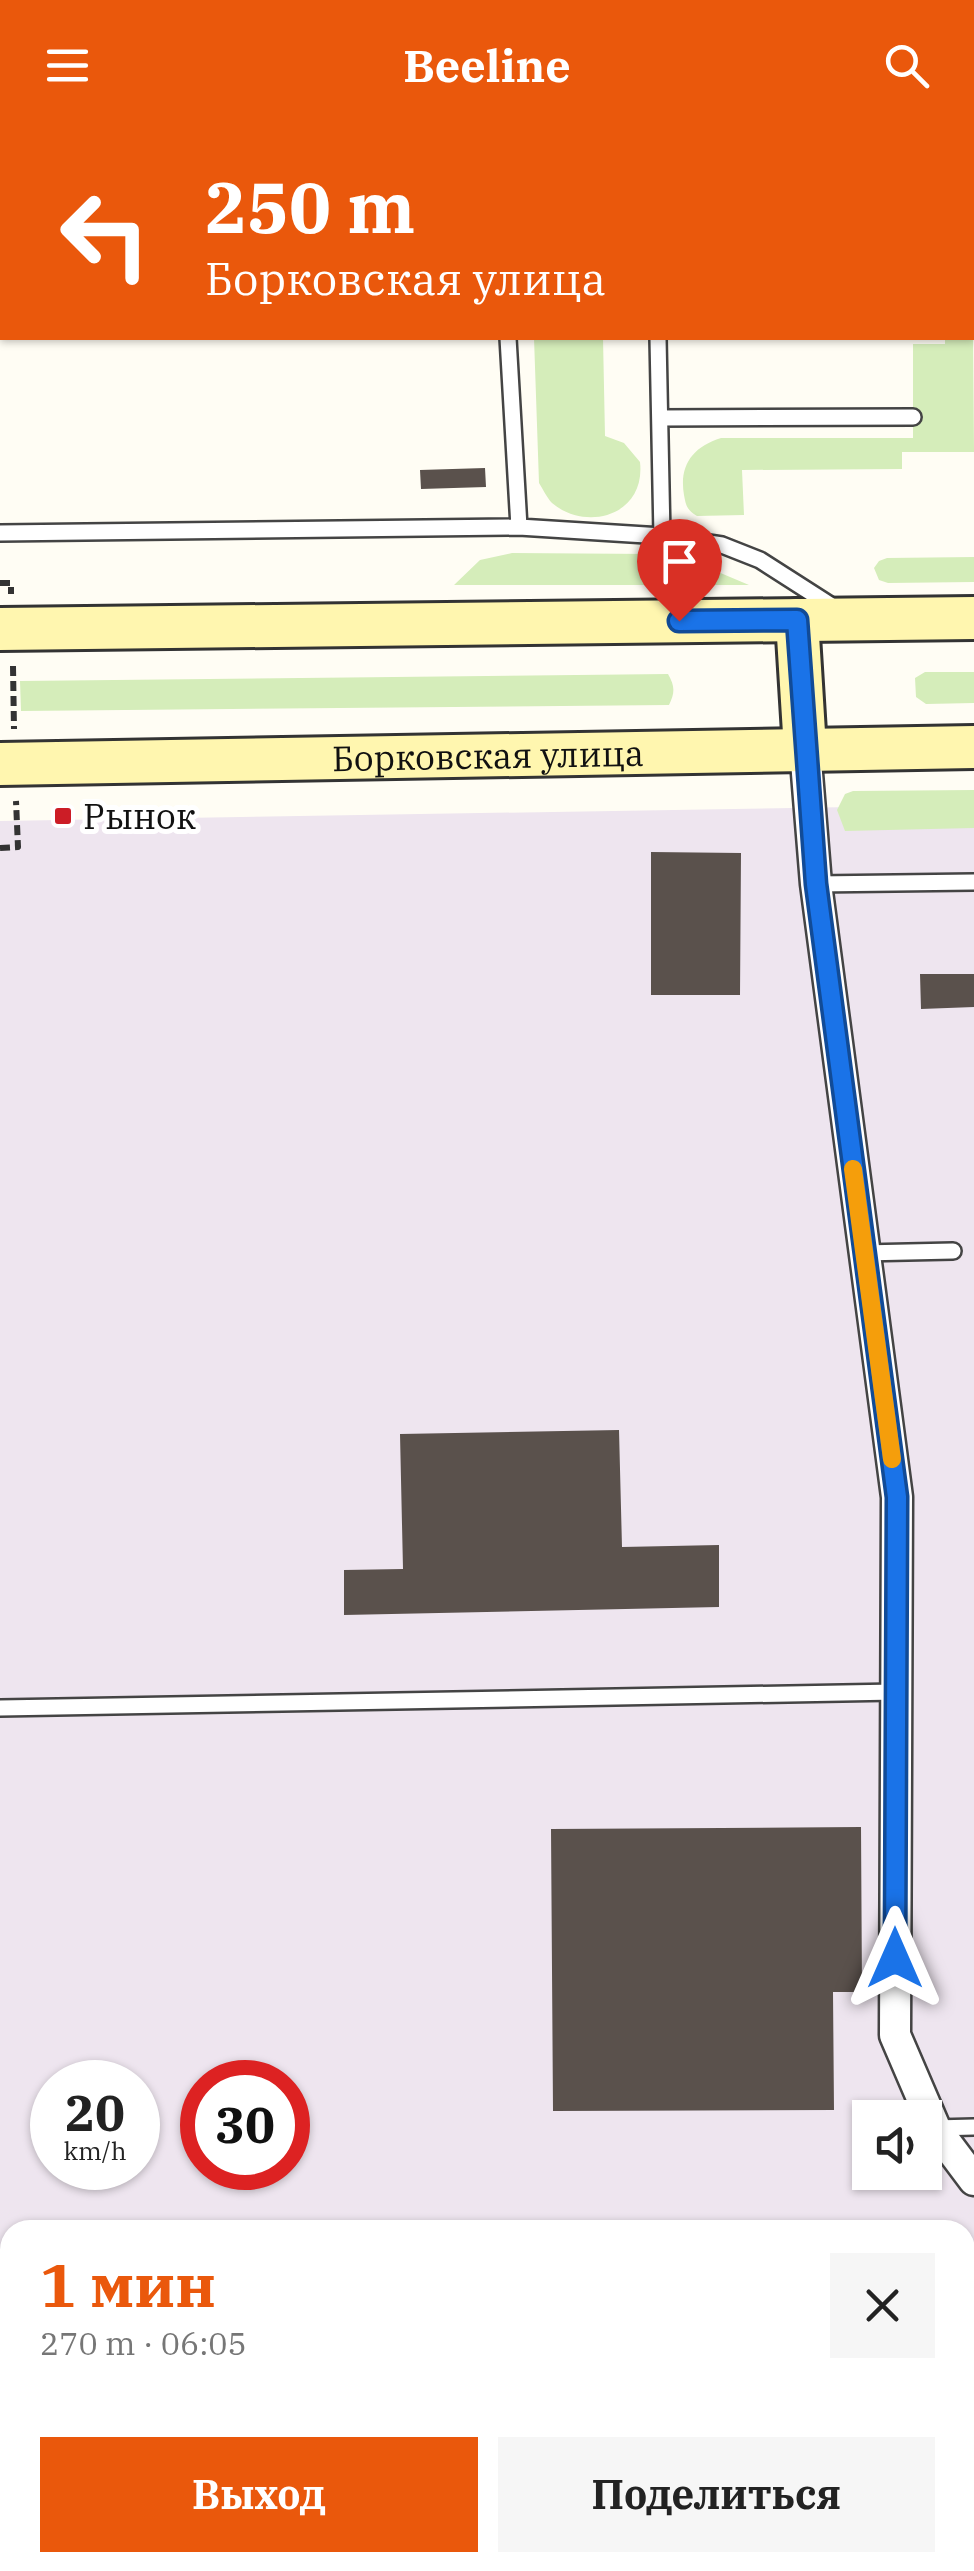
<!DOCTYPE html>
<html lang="ru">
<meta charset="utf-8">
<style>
body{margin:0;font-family:"IBM Plex Serif",serif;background:#f6f6f6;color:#222;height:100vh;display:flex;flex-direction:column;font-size:38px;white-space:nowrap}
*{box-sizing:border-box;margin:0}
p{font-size:32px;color:#767676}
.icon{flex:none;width:55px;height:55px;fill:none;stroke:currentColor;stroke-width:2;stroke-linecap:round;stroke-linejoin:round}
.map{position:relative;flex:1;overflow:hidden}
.drawer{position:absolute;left:0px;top:2090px;width:975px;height:352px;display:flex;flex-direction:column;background:#fff;border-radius:30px 30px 0 0;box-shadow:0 2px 8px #0004}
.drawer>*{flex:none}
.top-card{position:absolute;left:0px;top:0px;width:975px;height:210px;box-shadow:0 2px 8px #0004;background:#ea580c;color:#fff;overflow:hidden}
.controls{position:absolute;left:852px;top:1970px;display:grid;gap:20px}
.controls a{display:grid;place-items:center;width:90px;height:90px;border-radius:0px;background:#fff;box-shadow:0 2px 8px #0004;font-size:50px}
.speed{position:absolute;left:30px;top:1930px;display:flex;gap:20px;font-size:50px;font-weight:700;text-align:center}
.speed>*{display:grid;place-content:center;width:130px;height:130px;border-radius:50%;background:#fff;box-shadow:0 2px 8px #0004;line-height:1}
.speed small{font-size:25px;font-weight:400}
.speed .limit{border:15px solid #d22;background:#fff;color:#111}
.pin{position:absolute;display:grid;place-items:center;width:85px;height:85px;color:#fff;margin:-102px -42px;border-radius:50% 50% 50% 0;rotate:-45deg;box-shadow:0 0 10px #0007}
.pin .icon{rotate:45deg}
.me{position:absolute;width:110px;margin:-55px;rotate:0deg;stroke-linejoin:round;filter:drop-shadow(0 0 8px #0008)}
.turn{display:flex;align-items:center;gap:35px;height:210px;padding:0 40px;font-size:45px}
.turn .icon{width:130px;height:130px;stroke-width:2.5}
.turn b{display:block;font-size:70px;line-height:85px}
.round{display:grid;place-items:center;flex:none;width:105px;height:105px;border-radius:0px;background:#f6f6f6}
.overview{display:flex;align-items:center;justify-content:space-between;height:170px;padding:0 40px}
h1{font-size:60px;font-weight:800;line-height:75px;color:#ea580c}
.button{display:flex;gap:20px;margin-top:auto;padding:20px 40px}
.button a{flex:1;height:115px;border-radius:0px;background:#ea580c;color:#fff;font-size:40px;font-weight:800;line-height:115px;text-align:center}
.button a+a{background:#f6f6f6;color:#222}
header{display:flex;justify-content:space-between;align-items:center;height:130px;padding:0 40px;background:#ea580c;color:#fff;font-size:45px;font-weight:800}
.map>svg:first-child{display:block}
</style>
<header><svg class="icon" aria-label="menu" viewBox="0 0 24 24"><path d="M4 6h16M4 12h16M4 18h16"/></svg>Beeline<svg class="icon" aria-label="search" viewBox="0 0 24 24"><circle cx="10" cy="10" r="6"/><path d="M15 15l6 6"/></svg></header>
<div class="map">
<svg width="974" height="2441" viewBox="0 0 974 2441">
<rect width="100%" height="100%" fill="#fffdf4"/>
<!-- industrial -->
<path fill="#eee5ef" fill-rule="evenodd" d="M974 675V2441H0V691ZM52 1952H138V2038H52ZM202 1952H288V2038H202ZM870 1988H925V2042H870ZM10 2100H965V2432H10Z"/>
<!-- green -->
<path fill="#d5edba" d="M973 202 974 322H902V339L742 340 744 385 697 386C687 380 686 376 684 365 679 336 692 317 721 308H913V214H945V208H972Z
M534 208H603L605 306 624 313 640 332C646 386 586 402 552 373 547 368 543 359 539 353Z
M512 423 652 424 685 428 749 455H454L480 430Z
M974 427V452L888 453 879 450 874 438 879 431 887 428Z
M925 542H974V573L926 574 916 567 915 548Z
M668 544C675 556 675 563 669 575L21 581 20 551Z
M974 660V698L845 701 837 680 845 664 853 661Z"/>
<!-- building -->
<path fill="#5a514c" d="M485 338 486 357 421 359 420 340Z
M651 722 741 723 740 865H651Z
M920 844H974V877L921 879Z
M619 1300 622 1417 719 1415V1477L344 1485V1440L403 1439 400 1304Z
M861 1697 862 1862H833L834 1980 553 1981 551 1699Z
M0 2189H10V2363H0Z
M123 2432H209V2441H122Z"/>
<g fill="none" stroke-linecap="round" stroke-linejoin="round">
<!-- service casing -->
<g stroke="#444" stroke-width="20">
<path id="service" d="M496 0V2
M655 0V2
M508 208 519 397
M658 208 662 406
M660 288 913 287
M0 403 519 397 662 406 722 415 760 430 838 480
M816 754 974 752
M863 1123 953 1121
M0 1578 896 1562
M935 1998 974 1997"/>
</g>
<!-- minor casing -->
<g stroke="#444" stroke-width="35">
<path id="minor" d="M805 619 816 754 897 1367 895 1905 935 1998 974 2050"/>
</g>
<!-- secondary casing -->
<g stroke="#333" stroke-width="48">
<g id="secondary">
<path d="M797 490 805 619"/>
<path d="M0 499 974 488"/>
<path id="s1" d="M0 634 974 617"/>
</g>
</g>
<!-- path -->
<path stroke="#333" stroke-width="6" stroke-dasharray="10 5" stroke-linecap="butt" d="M0 453H11V464
M13 536 14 599
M0 718 18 717 16 671"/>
<!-- service -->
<use href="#service" stroke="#fff" stroke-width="15"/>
<!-- minor -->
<use href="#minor" stroke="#fff" stroke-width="30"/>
<!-- secondary -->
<use href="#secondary" stroke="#fff6af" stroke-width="42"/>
</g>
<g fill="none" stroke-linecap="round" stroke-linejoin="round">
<!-- route casing -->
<g stroke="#114b97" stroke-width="25">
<path id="route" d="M679 491 797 490 816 754 897 1367 895 1828"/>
</g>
<!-- route -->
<use href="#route" stroke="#1a73e8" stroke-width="18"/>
<!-- slow -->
<path stroke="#f59e0b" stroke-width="18" d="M853 1039 892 1329"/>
</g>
<!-- markers -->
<rect fill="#cc1d26" stroke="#fff" stroke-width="4" x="53" y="676" width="20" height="20" rx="5"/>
<g text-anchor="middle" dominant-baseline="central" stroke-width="10" stroke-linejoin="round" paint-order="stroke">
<!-- street labels -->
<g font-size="35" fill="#111" stroke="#fff">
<text stroke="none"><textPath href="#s1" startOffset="488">Борковская улица</textPath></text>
</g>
<!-- poi labels -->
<g font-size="35" fill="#111" stroke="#fff" text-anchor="start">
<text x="83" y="686">Рынок</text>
</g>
</g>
</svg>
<div class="controls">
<a><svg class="icon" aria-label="sound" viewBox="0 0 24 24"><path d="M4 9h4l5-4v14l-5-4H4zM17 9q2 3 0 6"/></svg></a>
</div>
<div class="speed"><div>20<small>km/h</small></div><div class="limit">30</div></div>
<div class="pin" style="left:679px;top:491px;background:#d93025"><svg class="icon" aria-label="arrive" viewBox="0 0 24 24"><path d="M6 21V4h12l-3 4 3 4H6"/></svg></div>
<svg class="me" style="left:895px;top:1828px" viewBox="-20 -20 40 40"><path d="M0-17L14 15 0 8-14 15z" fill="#1a73e8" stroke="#fff" stroke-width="4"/></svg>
<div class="top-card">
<div class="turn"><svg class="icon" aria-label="left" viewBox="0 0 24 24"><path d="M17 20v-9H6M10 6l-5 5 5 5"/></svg><div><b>250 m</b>Борковская улица</div></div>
</div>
<section class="drawer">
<div class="overview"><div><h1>1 мин</h1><p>270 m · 06:05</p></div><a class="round"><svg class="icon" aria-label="close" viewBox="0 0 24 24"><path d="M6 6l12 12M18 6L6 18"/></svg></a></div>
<div class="button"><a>Выход</a><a>Поделиться</a></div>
</section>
</div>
